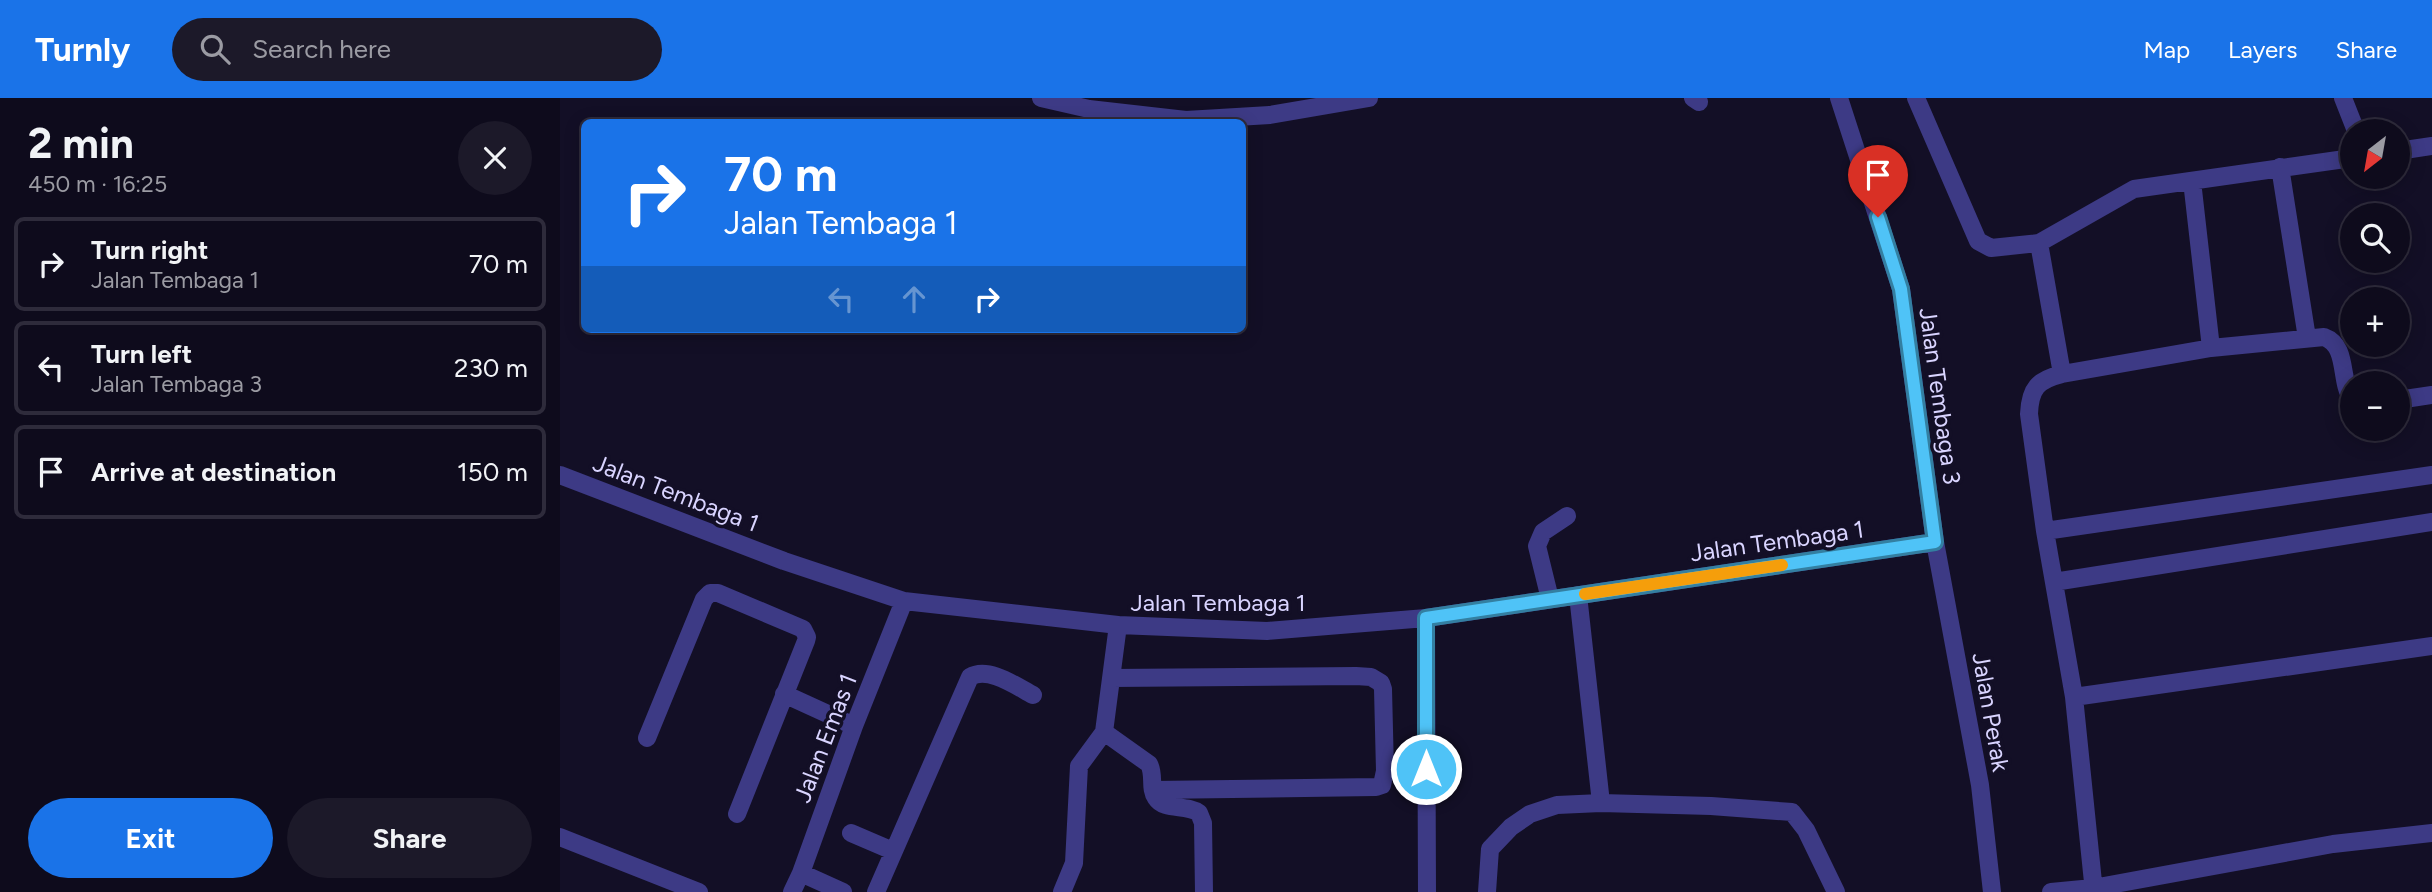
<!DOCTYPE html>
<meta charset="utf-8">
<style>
body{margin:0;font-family:Figtree,sans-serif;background:#1c1929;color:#f1f3f6;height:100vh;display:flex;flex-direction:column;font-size:26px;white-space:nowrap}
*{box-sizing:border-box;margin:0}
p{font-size:23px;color:#9b9ba3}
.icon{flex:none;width:38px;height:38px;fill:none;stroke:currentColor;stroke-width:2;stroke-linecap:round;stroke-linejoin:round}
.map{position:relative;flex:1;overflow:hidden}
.side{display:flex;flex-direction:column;background:#0e0b1c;width:560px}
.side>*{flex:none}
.hud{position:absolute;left:21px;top:21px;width:665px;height:214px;border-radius:10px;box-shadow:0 4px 18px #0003,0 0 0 2px #2e2b3b;background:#1a73e8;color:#fff;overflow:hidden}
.needle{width:46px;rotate:211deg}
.tools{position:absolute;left:1780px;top:21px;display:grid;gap:14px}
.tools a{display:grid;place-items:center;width:70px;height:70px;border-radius:50%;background:#0e0b1c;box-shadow:0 4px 18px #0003,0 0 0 2px #2e2b3b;font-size:35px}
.pin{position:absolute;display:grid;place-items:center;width:60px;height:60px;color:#fff;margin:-72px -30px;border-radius:50% 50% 50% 0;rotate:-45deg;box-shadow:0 0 7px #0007}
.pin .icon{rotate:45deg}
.me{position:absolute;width:77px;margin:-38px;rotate:0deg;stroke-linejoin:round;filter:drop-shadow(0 0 5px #0008)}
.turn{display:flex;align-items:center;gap:24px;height:147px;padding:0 28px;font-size:32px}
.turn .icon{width:91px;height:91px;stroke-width:2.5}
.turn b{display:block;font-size:49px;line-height:60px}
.lanes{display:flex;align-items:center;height:66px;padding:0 28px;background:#0003;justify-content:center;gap:35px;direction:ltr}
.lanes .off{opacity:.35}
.round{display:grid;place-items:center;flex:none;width:74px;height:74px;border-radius:37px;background:#1c1929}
.headline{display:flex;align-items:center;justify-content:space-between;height:119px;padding:0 28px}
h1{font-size:42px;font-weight:700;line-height:52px}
.action{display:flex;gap:14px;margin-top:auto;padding:14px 28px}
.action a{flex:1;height:80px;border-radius:42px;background:#1a73e8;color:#fff;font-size:28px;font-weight:700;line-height:80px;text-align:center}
.action a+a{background:#1c1929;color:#f1f3f6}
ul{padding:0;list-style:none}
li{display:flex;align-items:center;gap:21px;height:94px;margin:0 14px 10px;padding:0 14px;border:4px solid #2e2b3b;border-radius:10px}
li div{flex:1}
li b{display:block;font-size:26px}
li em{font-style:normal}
header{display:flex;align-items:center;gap:42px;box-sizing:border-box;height:98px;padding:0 35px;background:#1a73e8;color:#fff}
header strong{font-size:33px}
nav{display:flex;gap:38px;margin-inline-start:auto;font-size:24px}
.search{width:490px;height:63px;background:#1c1929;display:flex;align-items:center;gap:18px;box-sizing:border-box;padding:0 24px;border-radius:38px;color:#9b9ba3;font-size:26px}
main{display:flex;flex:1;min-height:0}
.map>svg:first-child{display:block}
</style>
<header>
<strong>Turnly</strong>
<div class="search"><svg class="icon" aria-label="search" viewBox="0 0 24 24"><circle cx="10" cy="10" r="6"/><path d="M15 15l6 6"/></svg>Search here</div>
<nav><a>Map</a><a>Layers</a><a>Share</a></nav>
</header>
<main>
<section class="side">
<div class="headline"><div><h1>2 min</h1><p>450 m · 16:25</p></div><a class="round"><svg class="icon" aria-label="close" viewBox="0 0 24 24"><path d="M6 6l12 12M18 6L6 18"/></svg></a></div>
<ul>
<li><svg class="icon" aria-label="right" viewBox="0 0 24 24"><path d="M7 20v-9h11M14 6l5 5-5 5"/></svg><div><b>Turn right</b><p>Jalan Tembaga 1</p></div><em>70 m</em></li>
<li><svg class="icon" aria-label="left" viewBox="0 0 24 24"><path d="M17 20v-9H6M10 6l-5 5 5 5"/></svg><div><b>Turn left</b><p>Jalan Tembaga 3</p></div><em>230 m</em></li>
<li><svg class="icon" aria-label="arrive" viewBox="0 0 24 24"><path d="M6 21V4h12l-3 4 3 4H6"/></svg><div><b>Arrive at destination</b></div><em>150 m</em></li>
</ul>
<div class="action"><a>Exit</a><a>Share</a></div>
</section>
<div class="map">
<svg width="1872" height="794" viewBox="0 0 1872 794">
<rect width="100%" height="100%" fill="#130f26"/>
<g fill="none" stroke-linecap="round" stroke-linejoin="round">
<!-- minor -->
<path stroke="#3d3a85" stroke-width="18" d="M481 0 529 11 626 22 710 17 809 0
M1133 0 1139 4
M1279 0 1341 191 1375 444 1420 687 1432 794
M1356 0 1418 143 1431 150 1479 145 1574 91 1792 60
M1783 0 1796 33
M1838 53 1872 48
M1720 69 1747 240
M1632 83 1651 250
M1479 145 1502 276
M1838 302 1872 297
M0 377 224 463 344 503 558 527 707 533 866 520 1375 444
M1485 433 1872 377
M1494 484 1872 424
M1018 497 1041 705
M990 501 977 448 983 434 1007 418
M866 520 867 794
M551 580 796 578 811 579 821 585 823 591 825 673 822 687 816 689 593 692
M224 596 294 628
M1514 599 1872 548
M544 634 589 666C595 677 589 690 596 700 604 713 627 706 639 715L643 725 644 794
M87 640 144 501 150 495H158L243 531 247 539 246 543 177 716
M291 735 333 753
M0 739 139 794
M241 775 283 794
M232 794 241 775 294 628 344 503
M316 794 410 579C428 568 456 588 473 597
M502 794 514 765 519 668 544 634 558 527
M927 794 930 751 951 729 970 716 997 707 1041 705 1151 708 1232 714 1246 732 1276 794
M1491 794 1533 790 1773 746 1872 735
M1534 794 1514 599 1485 433 1469 316C1470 290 1478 282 1502 276L1651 250 1764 239C1789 248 1779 283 1792 301"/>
</g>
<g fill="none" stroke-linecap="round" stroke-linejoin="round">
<!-- route casing -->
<g stroke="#337fa1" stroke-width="18">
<path id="route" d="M866 671V520L1375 444 1341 191 1318 119"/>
</g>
<!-- route -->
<use href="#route" stroke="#4fc3f7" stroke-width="12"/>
<!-- slow -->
<path stroke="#f59e0b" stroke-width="12" d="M1025 496 1222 467"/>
</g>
<g text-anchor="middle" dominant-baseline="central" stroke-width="7" stroke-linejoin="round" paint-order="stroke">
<!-- street labels -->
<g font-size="24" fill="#d9d4ff" stroke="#130f26">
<text transform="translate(1380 298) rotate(82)">Jalan Tembaga 3</text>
<text transform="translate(116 395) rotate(21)">Jalan Tembaga 1</text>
<text transform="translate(1217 443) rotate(-8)">Jalan Tembaga 1</text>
<text x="658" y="504">Jalan Tembaga 1</text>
<text transform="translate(1431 614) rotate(80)">Jalan Perak</text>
<text transform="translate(265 640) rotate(-69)">Jalan Emas 1</text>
</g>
</g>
</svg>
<div class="tools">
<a><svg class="needle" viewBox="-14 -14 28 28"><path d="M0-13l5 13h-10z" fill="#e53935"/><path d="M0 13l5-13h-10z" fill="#9b9ba3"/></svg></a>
<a><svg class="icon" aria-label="search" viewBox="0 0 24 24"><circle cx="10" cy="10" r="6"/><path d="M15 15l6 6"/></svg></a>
<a>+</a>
<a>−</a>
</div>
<div class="pin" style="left:1318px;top:119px;background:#d93025"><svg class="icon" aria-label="arrive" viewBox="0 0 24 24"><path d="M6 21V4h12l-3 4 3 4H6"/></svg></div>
<svg class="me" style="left:866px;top:671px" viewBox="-20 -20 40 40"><circle r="17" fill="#4fc3f7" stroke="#fff" stroke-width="3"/><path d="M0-11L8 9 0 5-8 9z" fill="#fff"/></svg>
<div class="hud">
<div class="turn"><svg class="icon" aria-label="right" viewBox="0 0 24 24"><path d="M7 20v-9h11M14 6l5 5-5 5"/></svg><div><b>70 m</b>Jalan Tembaga 1</div></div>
<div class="lanes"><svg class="icon off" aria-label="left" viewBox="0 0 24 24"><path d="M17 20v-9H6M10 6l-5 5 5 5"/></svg><svg class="icon off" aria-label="ahead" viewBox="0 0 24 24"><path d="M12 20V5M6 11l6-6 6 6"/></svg><svg class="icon" aria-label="right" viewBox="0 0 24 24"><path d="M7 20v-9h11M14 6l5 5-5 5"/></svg></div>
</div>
</div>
</main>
